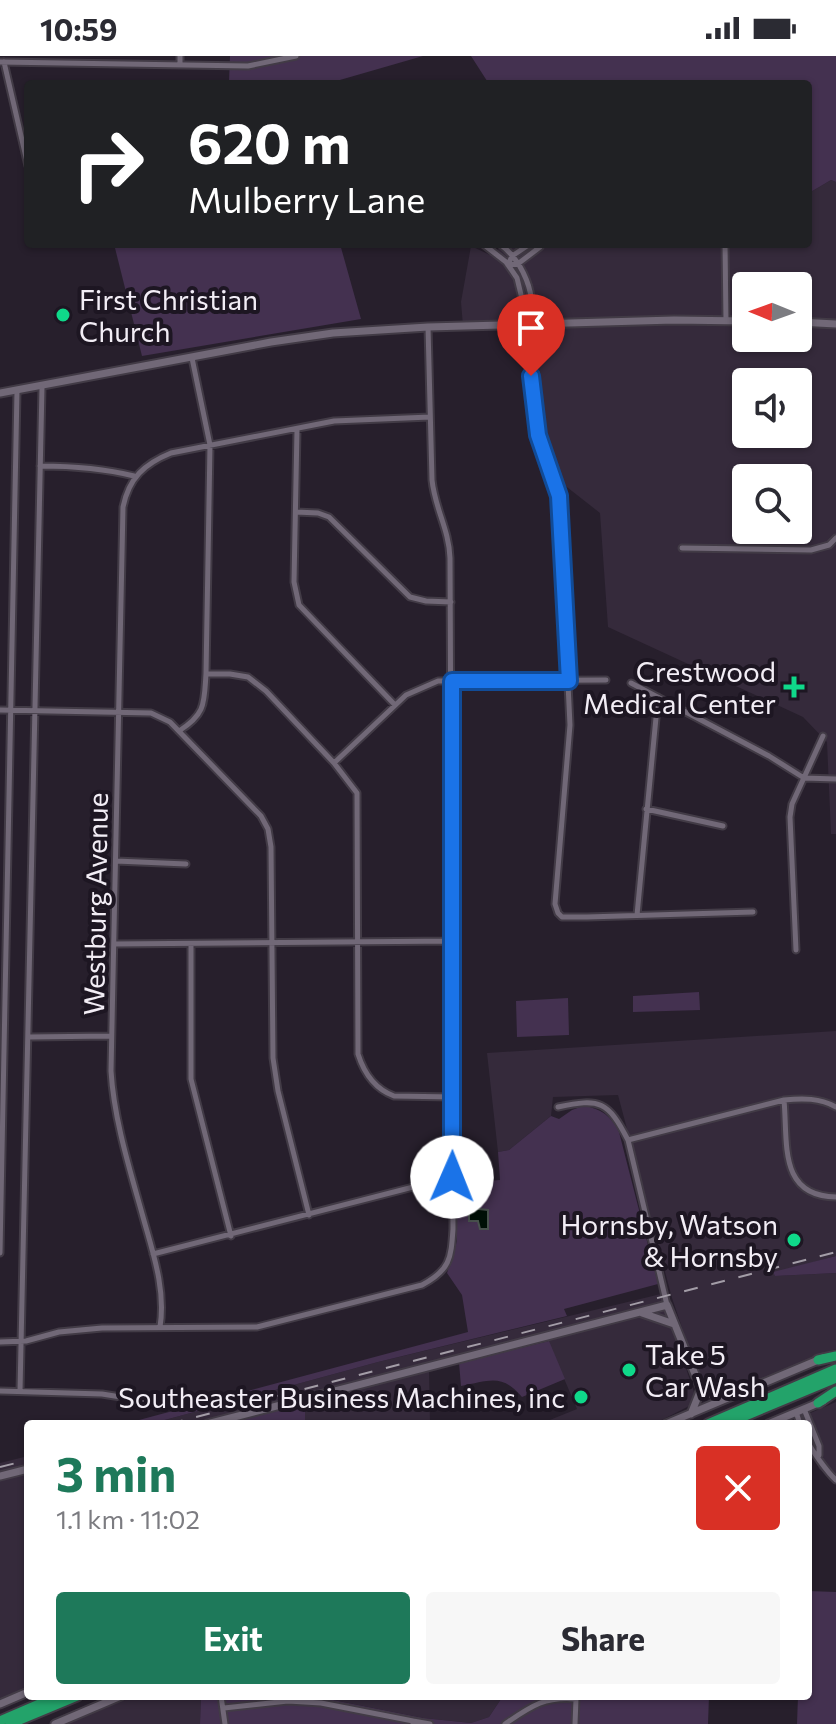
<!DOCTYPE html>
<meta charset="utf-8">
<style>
body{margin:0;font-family:Commissioner,sans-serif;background:#f7f7f7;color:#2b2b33;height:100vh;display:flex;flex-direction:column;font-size:30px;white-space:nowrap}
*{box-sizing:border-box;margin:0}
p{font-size:26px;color:#7c7c81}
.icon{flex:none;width:44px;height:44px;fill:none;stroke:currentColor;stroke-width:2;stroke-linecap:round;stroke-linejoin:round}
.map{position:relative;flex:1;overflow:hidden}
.panel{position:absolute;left:24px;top:1364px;width:788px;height:280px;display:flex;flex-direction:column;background:#fff;border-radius:8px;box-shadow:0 2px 6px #0004}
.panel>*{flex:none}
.top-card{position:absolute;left:24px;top:24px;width:788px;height:168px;border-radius:8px;box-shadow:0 2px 6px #0004;background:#202124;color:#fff;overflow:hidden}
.needle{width:52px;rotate:271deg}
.fabs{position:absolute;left:732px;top:216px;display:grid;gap:16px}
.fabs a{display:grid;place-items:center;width:80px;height:80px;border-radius:8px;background:#fff;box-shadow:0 2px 6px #0004;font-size:40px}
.pin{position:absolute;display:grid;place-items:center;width:68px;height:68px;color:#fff;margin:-82px -34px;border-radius:50% 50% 50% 0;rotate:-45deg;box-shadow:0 0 8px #0007}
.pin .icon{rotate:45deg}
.me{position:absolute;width:88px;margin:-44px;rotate:1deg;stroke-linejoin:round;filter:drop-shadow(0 0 6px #0008)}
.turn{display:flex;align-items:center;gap:28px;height:168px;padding:0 32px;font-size:36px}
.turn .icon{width:104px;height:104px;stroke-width:2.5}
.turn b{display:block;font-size:56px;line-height:68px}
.round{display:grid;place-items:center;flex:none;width:84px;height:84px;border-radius:8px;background:#f7f7f7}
.head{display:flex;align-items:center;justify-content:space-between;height:136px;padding:0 32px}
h1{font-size:48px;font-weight:700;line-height:60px;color:#1e795a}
.button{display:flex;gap:16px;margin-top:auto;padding:16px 32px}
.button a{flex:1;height:92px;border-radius:8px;background:#1e795a;color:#fff;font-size:32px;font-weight:700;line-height:92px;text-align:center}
.button a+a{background:#f7f7f7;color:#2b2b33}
.status{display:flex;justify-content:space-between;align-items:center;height:56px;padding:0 40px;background:#fff;direction:ltr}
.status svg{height:22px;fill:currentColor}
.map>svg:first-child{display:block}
</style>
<div class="status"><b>10:59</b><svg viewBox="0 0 49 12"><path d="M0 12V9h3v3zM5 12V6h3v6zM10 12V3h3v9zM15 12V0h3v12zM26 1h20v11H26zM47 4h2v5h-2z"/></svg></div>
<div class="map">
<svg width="836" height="1668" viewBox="0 0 836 1668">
<rect width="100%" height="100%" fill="#271f2c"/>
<!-- built -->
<path fill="#352a3b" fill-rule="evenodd" d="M831 124 836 126V778H831L827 686 803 661 608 571 600 457 563 428 545 380 528 268 463 270 461 246 471 190 490 199 506 188H808V135L809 137ZM746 230H798V282H746ZM746 326H798V378H746ZM746 422H798V474H746Z
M836 975V1200L774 1217 775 1220 836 1217V1293L751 1328 714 1338 706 1330 695 1310 672 1242 618 1039 553 1041 551 1060 509 1094 498 1096 487 997Z
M661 1238 695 1339 691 1349 654 1368H540L577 1353 548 1285 429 1314 430 1368H305V1347L222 1368H150L378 1306Z
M836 1346V1422L819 1413 808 1382V1368H803L801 1361Z
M28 1400V1633L0 1644V1407Z
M134 1640H201L200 1668H68Z
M313 1640H503L489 1661 471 1667 423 1662Z"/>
<!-- green -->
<path fill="#443150" d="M230 0H423L326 28H187V26H229Z
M471 0H836V126L831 124 809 137 808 135V28H489Z
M114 188H340L361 263 142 300Z
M699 936 700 954 633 956V940Z
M568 942 569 979 517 981 516 945Z
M583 1050C601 1052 611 1060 619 1076L658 1228 564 1253 567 1260 378 1306 150 1368H124L468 1276 462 1239 447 1217 457 1185 456 1127 500 1124 498 1096 509 1094 551 1060 559 1063 572 1054Z
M836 1200V1217L775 1220 773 1216Z
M549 1285 565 1323 522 1341C502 1317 489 1325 461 1330L459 1307Z
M305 1347V1368H222Z
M808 1535 836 1536V1668H797L798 1640H808Z
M201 1640H313L423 1662 471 1667 489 1661 503 1640H709L708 1668H200Z"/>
<!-- water -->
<path fill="#001006" stroke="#49524e" stroke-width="2" d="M469 1152 488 1154V1173H480L478 1165H469Z"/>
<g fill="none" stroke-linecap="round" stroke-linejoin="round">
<!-- street casing -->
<g stroke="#423b46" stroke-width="9">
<path id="street" d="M0 6 248 10 296 0
M4 6 28 110
M180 9V0
M483 188 506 206 517 222 528 268 537 373 559 440 570 669 555 848 558 857 562 861H587L753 856
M500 188C522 205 539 240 528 267
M530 188 512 200 508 209 519 207 540 191 541 188
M725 188 726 264
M297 374 294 526 299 549 395 649
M40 410C73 410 102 412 134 420
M296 456 318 457 329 461 410 541 426 545 451 546
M682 492 811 494 829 489 836 482
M206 618H230L248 621 266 635 334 707 357 737 358 998C364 1017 375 1033 394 1040L453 1041
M631 627 769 700 804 722 836 723
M0 654 151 657 170 666 261 760 268 773 271 791 273 1002 278 1035 309 1159
M179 675C206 658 204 647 206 618L210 389 192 302
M334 707 406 639 438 625 606 624
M646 753 723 770
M116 805 186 808
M637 859 658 641
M114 888 453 885
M191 888V1023L231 1180
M796 894 790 761 792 748 823 680
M29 981 111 980
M784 1044C788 1087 778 1140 836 1141
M558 1051C600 1042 608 1045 628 1084L667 1249
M628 1084 784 1044C803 1042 820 1042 836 1051
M0 1197 17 335
M153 1198 452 1121
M160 1271C166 1234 153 1197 143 1161 130 1114 114 1064 111 1015L123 451C129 422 144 408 171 397L334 365 430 361
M0 1286 26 1285 59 1276 102 1272 257 1271 422 1229C450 1214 451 1203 453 1173L450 502C449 473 435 453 432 424L428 271
M0 1335 102 1338 146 1345
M20 1335 42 331
M804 1353 819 1390V1399
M796 1356 800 1368
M808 1386C812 1395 828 1417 836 1424
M221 1640 225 1668
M224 1652 288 1645 321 1647 413 1665V1668
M413 1665 430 1668
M505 1668C530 1651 544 1640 576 1643L575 1668"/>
</g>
<!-- secondary casing -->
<g stroke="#423b46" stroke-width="11">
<path id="secondary" d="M798 266 836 268
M0 337 271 286 333 277 428 271 674 264 746 265
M642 1257 674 1268
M701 1333 726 1342
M207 1368 667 1249 701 1333 691 1358
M666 1368 823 1302
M768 1368 823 1345
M0 1420 28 1413
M0 1648 28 1636
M55 1668 121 1640"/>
</g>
<!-- highway casing -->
<g stroke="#423b46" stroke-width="13">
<path id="highway" d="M818 1304 836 1300
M818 1347 836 1335
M708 1368 836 1313
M726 1368 836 1322
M0 1665 58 1640
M10 1668 77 1640"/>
</g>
<!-- street -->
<use href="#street" stroke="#716877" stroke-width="5"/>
<!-- secondary -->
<use href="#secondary" stroke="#716877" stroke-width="7"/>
<!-- highway -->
<use href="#highway" stroke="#23a36a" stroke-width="9"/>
<!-- rail -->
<path stroke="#a39da7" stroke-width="2" stroke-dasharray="14 14" stroke-linecap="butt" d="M169 1368 836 1196
M0 1411 28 1404"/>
</g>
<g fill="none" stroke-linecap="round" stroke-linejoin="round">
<!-- route casing -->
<g stroke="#114b97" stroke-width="20">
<path id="route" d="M452 1121V625H569L559 440 538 379 531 320"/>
</g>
<!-- route -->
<use href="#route" stroke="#1a73e8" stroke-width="14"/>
</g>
<!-- markers -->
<g fill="#0fd98a" stroke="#1d1622" stroke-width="3">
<circle cx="63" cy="259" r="8"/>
<path d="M790 619h8v8h8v8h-8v8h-8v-8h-8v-8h8z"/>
<circle cx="794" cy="1184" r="8"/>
<circle cx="629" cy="1314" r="8"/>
<circle cx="581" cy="1341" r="8"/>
</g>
<g text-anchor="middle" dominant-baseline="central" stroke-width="8" stroke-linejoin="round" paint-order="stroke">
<!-- poi labels -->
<g font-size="28" fill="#f2edf5" stroke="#1d1622" text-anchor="end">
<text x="79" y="243" text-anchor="start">First Christian<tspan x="79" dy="32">Church</tspan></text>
<text x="776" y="615">Crestwood<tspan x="776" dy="32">Medical Center</tspan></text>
<text x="778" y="1168">Hornsby, Watson<tspan x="778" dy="32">&amp; Hornsby</tspan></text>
<text x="645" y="1298" text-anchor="start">Take 5<tspan x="645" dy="32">Car Wash</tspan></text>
<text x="565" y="1341">Southeaster Business Machines, inc</text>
</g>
<!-- street labels -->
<g font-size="28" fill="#f2edf5" stroke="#1d1622">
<text transform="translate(95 848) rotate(-89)">Westburg Avenue</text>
</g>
</g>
</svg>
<div class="fabs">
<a><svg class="needle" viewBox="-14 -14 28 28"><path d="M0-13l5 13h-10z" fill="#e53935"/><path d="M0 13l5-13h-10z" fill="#7c7c81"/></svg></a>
<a><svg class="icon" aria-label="sound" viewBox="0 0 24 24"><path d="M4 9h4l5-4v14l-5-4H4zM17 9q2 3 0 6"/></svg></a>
<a><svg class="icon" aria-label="search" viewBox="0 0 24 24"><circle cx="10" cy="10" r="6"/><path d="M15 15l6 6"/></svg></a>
</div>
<div class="pin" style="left:531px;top:320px;background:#d93025"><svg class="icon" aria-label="arrive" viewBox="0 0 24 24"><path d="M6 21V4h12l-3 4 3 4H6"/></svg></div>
<svg class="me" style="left:452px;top:1121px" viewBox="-20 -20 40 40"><circle r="19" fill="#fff"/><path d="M0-13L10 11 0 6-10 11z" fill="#1a73e8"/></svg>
<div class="top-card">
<div class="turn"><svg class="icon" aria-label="right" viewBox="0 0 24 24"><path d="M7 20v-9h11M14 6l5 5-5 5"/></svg><div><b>620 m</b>Mulberry Lane</div></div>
</div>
<section class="panel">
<div class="head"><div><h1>3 min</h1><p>1.1 km · 11:02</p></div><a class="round" style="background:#d93025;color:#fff"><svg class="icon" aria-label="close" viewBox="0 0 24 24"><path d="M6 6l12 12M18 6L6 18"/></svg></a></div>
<div class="button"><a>Exit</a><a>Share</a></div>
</section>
</div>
